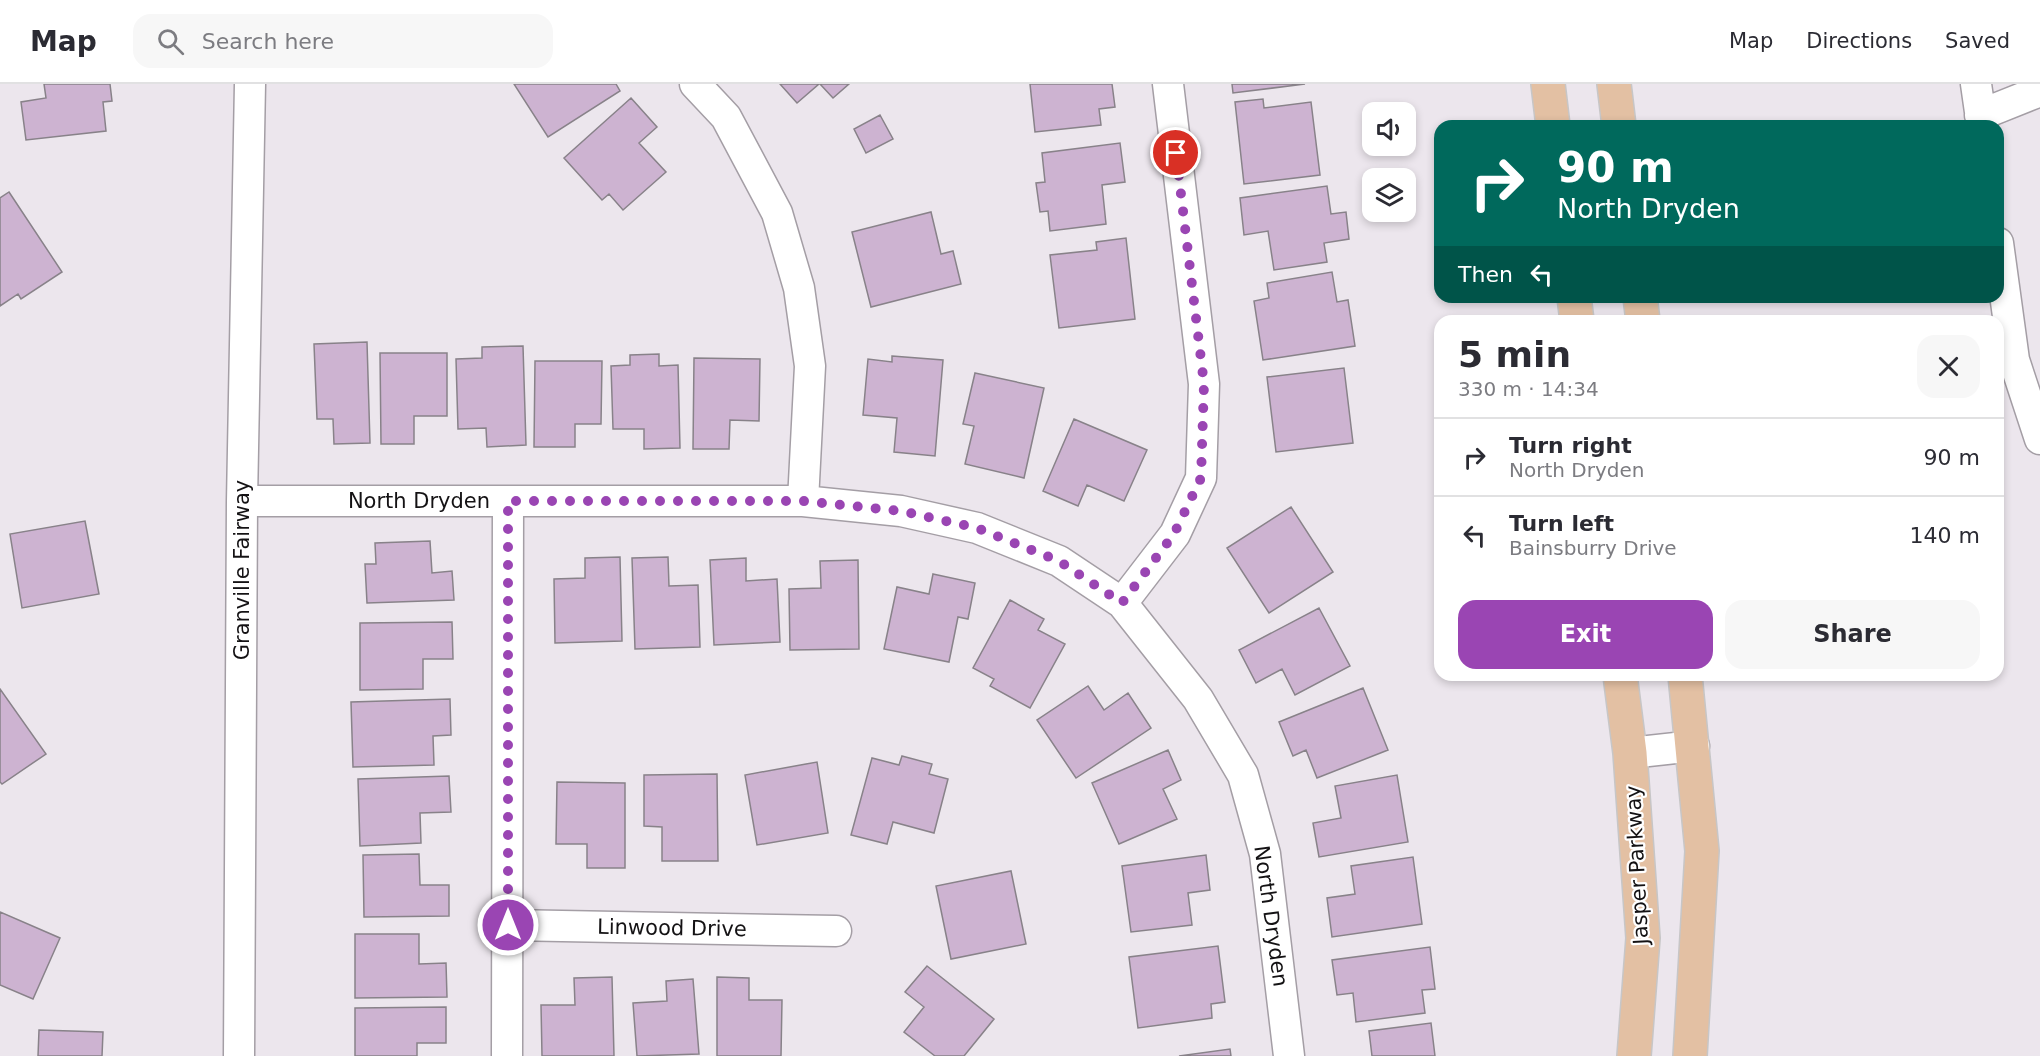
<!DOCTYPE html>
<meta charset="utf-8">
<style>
body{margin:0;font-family:"DejaVu Sans",sans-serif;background:#f7f7f7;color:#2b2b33;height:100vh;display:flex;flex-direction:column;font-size:22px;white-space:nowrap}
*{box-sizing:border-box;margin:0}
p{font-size:20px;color:#7c7c81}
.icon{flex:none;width:33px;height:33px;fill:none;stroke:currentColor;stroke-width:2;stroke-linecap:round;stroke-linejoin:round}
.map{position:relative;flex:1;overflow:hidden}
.details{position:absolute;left:1434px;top:231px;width:570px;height:366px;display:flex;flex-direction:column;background:#fff;border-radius:18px;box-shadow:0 3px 9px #0003}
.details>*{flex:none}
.hud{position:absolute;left:1434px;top:36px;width:570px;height:183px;border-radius:18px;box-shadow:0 3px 9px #0003;background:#00695c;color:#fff;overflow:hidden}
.tools{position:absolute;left:1362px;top:18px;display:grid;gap:12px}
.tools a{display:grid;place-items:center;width:54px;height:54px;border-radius:12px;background:#fff;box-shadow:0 3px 9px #0003;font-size:30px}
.pin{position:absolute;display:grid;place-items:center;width:51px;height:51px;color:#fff;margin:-26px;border:3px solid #fff;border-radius:50%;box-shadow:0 2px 6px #0007}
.me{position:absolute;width:66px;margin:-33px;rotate:0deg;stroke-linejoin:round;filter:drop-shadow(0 0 4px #0008)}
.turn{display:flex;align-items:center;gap:21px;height:126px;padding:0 24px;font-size:27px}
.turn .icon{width:78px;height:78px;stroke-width:2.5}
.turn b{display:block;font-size:42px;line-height:51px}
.then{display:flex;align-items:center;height:57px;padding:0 24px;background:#0003;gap:12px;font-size:22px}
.round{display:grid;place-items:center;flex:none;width:63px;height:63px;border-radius:18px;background:#f7f7f7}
.head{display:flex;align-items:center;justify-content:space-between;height:102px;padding:0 24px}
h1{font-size:36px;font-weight:600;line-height:45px}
.action{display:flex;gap:12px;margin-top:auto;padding:12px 24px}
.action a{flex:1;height:69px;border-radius:18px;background:#9a45b3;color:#fff;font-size:24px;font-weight:600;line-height:69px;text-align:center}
.action a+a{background:#f7f7f7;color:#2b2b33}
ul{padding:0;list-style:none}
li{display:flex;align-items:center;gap:18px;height:78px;padding:0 24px;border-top:2px solid #e1e1e2}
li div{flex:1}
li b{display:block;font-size:22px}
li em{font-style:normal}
header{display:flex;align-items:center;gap:36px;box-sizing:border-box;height:84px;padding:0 30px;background:#fff;border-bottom:2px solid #e1e1e2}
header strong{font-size:28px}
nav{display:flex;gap:33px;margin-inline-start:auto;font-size:21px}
.search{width:420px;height:54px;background:#f7f7f7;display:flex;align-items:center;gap:15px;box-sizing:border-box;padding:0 21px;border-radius:18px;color:#7c7c81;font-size:22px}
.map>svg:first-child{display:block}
</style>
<header>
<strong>Map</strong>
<div class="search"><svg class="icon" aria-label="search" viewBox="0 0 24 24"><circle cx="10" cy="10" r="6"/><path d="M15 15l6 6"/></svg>Search here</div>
<nav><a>Map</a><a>Directions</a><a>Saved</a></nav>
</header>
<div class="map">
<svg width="2040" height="972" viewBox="0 0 2040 972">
<rect width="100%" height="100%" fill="#ece6ed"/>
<!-- building -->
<path fill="#cdb3d1" stroke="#888289" stroke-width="1.5" d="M44 0H110L112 17 103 18 106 47 26 56 21 18 46 14Z
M514 0H616L620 7 548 53Z
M780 0H819L797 19Z
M820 0H849L833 14Z
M1030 0H1112L1115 23 1099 25 1101 41 1035 48Z
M1232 0H1305L1233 9Z
M631 14 657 43 639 59 666 88 623 126 609 110 602 116 564 74Z
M1263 15 1264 24 1311 18 1320 91 1244 100 1235 18Z
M880 31 893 55 866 69 854 45Z
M1120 59 1125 98 1102 101 1106 140 1050 147 1048 127 1040 128 1036 99 1045 98 1042 69Z
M1327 102 1331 130 1346 128 1349 155 1324 159 1327 178 1274 186 1268 147 1244 151 1240 114Z
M9 108 62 188 21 215 18 210 0 222V114Z
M931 128 941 170 953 167 961 200 871 223 852 148Z
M1126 154 1135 235 1059 244 1050 171 1097 166 1096 158Z
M1332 188 1337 218 1348 216 1355 262 1263 276 1254 217 1269 214 1267 199Z
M367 258 370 359 334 360 333 335H317L314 260Z
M523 262 526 361 487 363 486 344 458 345 456 275 482 274V263Z
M380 269H447V332H414V360H381Z
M659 270V282L678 281 680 364 644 365V345H613L611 282 630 281V271Z
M892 272 943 276 935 372 894 368 897 334 863 331 868 275 892 278Z
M694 274 760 275 759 337 730 336 729 365H693Z
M535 277H602L601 340H575V363H534Z
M1344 284 1353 359 1276 368 1267 293Z
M975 289 1044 304 1024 394 965 380 974 342 963 340Z
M1074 335 1147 366 1124 417 1087 401 1078 422 1043 407Z
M1291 423 1333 488 1269 529 1227 464Z
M85 437 99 510 22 524 10 450Z
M430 457 432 489 452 487 454 516 367 519 365 480H376L375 459Z
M620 473 622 557 555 559 554 495 585 494V474Z
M668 473 669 502 698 501 700 563 635 565 632 474Z
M746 474V497L777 495 780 558 714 561 710 476Z
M858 476 859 565 790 566 789 505 821 504 820 477Z
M933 490 975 499 968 535 958 533 949 578 884 565 897 503 929 510Z
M1010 516 1044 535 1038 546 1065 560 1030 624 990 602 994 595 973 584Z
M1319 524 1350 582 1295 611 1282 585 1256 599 1239 566Z
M452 538 453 575H423V605L360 606V539Z
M1088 602 1104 626 1128 609 1151 644 1076 694 1037 636Z
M1363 604 1388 666 1317 694 1306 666 1293 672 1279 638Z
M0 605 46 670 2 700 0 698Z
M450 615 451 651 433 652 434 681 353 683 351 618Z
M1168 666 1181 696 1163 705 1177 735 1119 760 1092 699Z
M902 672 932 680 929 690 948 695 934 749 893 738 887 760 851 751 872 674 899 681Z
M817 678 828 749 757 761 745 691Z
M717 690 718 777H662V743L644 742V691Z
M1397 691 1408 758 1319 773 1313 739 1341 734 1335 702Z
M449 692 451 728 420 729 421 759 360 762 358 695Z
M557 698 625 699V784H587V760H556Z
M419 770 420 801H449V832L364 833 363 771Z
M1206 771 1210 806 1188 809 1192 841 1131 848 1122 782Z
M1413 773 1422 840 1332 853 1327 814 1355 810 1351 782Z
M1011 787 1026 860 951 875 936 802Z
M0 828 60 854 33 915 0 901Z
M355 850H419V880L446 879 447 913 355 914Z
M1218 862 1225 918 1211 920 1212 934 1138 944 1129 873Z
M1430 863 1435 905 1422 906 1425 929 1356 938 1353 909 1337 911 1332 876Z
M927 882 994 935 964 972H935L904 948 924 923 905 908Z
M612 893 614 972H542L541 921H575L574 894Z
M717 893 749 894V916H782L781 972H717Z
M693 895 699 970 637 972 633 919 667 917 666 897Z
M446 923V959H417V972H355V924Z
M1431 939 1435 972H1372L1369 947Z
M39 946 103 948 102 972H38Z
M1230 965 1231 972H1179Z"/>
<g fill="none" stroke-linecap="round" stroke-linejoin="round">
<!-- minor casing -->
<g stroke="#a49ea5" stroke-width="33">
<path id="minor" d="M695 0 726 33 777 129 799 204 810 282 803 417
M1976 0 1982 42
M1980 31 2040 7
M1998 159 2014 276 2040 355
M242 417H803L901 427 977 444 1059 477 1122 519 1198 615 1243 691 1265 770 1289 972
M1122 519 1175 450 1201 394 1204 300 1168 0
M1630 669 1694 662
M508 841 836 847
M239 972 242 417 250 0
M507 972 508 417"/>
</g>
<!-- major casing -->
<g stroke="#c7c6c7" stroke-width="36">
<path id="major" d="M1548 0 1553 42
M1614 0 1619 42
M1574 213 1577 237
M1640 213 1643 237
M1620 591 1630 669 1643 854 1634 972
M1685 591 1702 767 1690 972"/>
</g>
<!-- minor -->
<use href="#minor" stroke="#fff" stroke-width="30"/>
<!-- major -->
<use href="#major" stroke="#e3c0a3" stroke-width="33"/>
</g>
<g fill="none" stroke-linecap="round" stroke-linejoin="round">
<!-- route -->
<path stroke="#9a45b3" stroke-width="10" stroke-dasharray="0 18" d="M508 841V417H803L901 427 977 444 1059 477 1122 519 1174 450 1201 394 1204 300 1176 69"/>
</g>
<g text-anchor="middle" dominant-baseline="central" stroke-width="4.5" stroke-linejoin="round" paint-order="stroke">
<!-- street labels -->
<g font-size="21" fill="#141214" stroke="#fff">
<text x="419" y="417">North Dryden</text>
<text transform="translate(242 486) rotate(-90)">Granville Fairway</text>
<text transform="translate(1637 781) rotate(-93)">Jasper Parkway</text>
<text transform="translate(1271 832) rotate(82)">North Dryden</text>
<text transform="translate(672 844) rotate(1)">Linwood Drive</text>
</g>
</g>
</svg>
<div class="tools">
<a><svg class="icon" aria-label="sound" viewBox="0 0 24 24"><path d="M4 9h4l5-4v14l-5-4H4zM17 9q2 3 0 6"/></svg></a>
<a><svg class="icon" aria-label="layers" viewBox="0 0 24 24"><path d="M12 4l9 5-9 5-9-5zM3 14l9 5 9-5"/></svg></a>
</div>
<div class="pin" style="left:1176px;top:69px;background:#d93025"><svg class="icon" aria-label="arrive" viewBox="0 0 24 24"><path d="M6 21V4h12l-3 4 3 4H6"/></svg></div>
<svg class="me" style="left:508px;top:841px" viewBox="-20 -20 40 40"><circle r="17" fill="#9a45b3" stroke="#fff" stroke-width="3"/><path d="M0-11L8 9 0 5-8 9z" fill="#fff"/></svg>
<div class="hud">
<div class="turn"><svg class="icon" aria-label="right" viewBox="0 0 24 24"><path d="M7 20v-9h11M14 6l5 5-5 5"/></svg><div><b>90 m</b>North Dryden</div></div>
<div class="then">Then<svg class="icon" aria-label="left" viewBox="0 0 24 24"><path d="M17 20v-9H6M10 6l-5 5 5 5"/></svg></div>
</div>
<section class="details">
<div class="head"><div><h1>5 min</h1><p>330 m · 14:34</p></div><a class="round"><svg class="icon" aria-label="close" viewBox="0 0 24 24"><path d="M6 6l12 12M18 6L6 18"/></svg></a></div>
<ul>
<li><svg class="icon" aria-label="right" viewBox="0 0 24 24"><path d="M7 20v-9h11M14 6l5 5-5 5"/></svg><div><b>Turn right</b><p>North Dryden</p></div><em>90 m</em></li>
<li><svg class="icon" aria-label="left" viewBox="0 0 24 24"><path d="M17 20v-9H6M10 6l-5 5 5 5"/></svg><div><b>Turn left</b><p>Bainsburry Drive</p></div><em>140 m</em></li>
</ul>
<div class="action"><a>Exit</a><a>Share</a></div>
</section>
</div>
